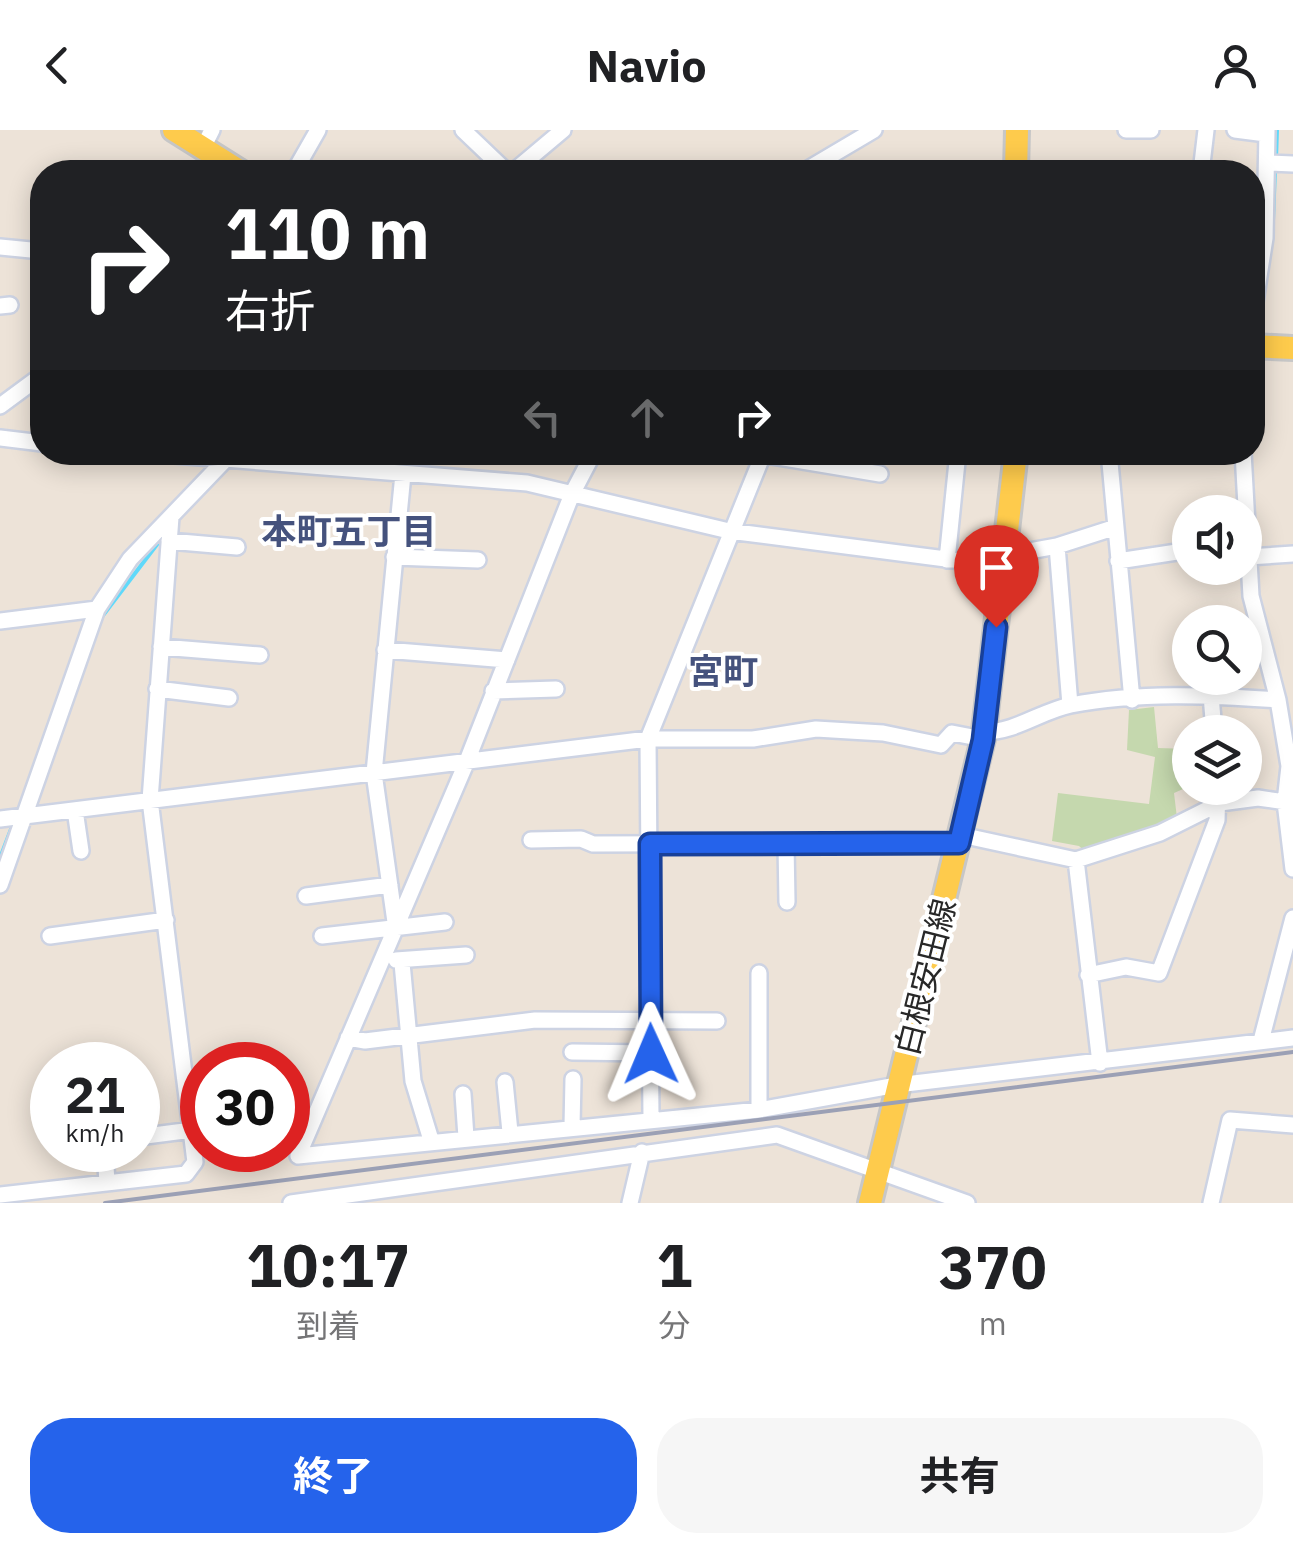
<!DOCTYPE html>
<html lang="ja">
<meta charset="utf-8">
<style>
body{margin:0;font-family:"IBM Plex Sans","Noto Sans JP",sans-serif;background:#f6f6f6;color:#202124;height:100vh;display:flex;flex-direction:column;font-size:38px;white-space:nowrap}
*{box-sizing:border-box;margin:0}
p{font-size:32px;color:#757577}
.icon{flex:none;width:55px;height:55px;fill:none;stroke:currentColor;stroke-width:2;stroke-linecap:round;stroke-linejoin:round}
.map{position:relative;height:1073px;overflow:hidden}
.panel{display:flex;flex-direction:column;background:#fff;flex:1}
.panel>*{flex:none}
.hud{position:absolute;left:30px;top:30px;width:1235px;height:305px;border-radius:40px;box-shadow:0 5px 25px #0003;background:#202124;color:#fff;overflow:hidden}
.buttons{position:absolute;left:1172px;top:365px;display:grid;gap:20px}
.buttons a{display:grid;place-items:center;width:90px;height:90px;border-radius:50%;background:#fff;box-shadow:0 5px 25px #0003;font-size:50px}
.speed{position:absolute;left:30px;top:912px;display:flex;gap:20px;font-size:50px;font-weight:700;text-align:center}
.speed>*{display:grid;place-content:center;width:130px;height:130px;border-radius:50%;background:#fff;box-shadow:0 5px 25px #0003;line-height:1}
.speed small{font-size:25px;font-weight:400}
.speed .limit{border:15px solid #d22;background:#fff;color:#111}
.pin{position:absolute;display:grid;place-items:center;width:85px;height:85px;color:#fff;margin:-102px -42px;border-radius:50% 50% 50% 0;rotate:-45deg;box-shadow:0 0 10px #0007}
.pin .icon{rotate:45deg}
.me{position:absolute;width:110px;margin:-55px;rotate:359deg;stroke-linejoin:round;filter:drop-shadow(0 0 8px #0008)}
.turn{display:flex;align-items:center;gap:35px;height:210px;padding:0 30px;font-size:45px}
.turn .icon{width:130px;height:130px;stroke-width:2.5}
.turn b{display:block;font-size:70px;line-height:85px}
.lanes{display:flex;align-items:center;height:95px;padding:0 30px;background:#0003;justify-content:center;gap:50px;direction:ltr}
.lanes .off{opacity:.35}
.eta{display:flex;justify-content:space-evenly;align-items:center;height:170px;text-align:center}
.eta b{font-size:60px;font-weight:700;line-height:70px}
.action{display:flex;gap:20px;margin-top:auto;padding:20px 30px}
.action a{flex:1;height:115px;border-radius:40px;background:#2563eb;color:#fff;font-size:40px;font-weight:700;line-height:115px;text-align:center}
.action a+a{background:#f6f6f6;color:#202124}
header{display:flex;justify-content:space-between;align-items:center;height:130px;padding:0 30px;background:#fff;font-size:45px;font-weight:700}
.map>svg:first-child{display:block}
</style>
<header><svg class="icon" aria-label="back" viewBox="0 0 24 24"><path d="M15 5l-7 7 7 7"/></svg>Navio<svg class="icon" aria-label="person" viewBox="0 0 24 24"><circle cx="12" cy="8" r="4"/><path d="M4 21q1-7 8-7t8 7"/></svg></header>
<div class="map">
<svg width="1293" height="1073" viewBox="0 0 1293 1073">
<rect width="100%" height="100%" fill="#ede3d8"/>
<!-- cemetery -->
<path fill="#c5d8ae" d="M1154 577 1158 618 1190 619V656L1174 663 1177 688 1153 701 1088 724 1079 716 1052 711 1058 663 1149 674 1155 627 1127 620 1129 580Z"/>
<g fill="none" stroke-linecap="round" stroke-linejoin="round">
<!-- stream -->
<path stroke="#60d9fa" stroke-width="4" d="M1276 30 1277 0
M1273 90 1275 40
M1252 268 1255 228
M101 488 165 404
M0 728 13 694"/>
<!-- minor casing -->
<g stroke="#cdd3e3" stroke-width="20">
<path id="minor" d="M463 0 507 42
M1126 0H1151
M1235 0 1266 4
M202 20 212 0
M1267 33 1293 34
M206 42 213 27
M294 42 318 0
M513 42 563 0
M803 42 874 0
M1201 42 1206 0
M0 117 31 120
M0 176 10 175
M1252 222 1253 185 1265 108 1267 0
M0 276 42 245
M0 308 42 313
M136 322 527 353 729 401 969 432 1057 416 1113 398
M747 322 880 344
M1109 322 1132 570
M1243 322 1251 466 1278 570 1289 636 1285 672 1293 739
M169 411 237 417
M1057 416 1070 575
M394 427 478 430
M1248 427 1293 424
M947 430 958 322
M1118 431 1190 420
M0 491 97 479
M161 517 260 525
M385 520 507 530
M157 559 229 568
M493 561 556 559
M1211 565 1214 602
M984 602C1016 602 1041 581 1071 575 1138 562 1211 565 1278 570
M75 680 81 721
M0 689 648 609H753L816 599 883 603 941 615 952 603 983 609
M961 705 1076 730 1160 703 1220 673 1258 668 1293 673
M531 710 581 709 593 714 959 713
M786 714 787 772
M1076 730 1100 933
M0 755 97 479 130 429 226 329
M306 766 390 755
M395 792 374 643 403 344
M50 806 166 790
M322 806 445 792
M396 830 466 825
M402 833 413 951 431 1010
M1088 845 1126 837 1159 843 1217 690 1218 658
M348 908 365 911 535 890 717 891
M1261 911 1293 788
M572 922 651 923
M505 952 510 1002
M463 964 466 1007
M759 980V843
M651 989 648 609 764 322
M572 996 573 949
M138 1007 192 1000
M105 1020 107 1053
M298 1026 759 980 897 955 1293 908
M298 1026 467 631 572 364 594 322
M0 1065 186 1044 195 1032 150 670 171 387
M291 1073 777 1005 967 1073
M630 1073 642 1022
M1211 1073 1230 990 1293 995"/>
</g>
<!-- primary casing -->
<g stroke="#c7c7c7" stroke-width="28">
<path id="primary" d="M174 0 241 42
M1016 42 1017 0
M1252 216 1293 218
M870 1073 983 609 1016 322"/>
</g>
<!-- minor -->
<use href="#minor" stroke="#fff" stroke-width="15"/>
<!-- primary -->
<use href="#primary" stroke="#fecb4c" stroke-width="22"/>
<!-- rail -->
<path stroke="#9ba0b5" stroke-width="4" d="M105 1073 1293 922"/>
</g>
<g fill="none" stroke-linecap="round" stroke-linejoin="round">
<!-- route casing -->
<g stroke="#184099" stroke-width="25">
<path id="route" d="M651 924 650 714 959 713 983 610 996 497"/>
</g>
<!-- route -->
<use href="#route" stroke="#2563eb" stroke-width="18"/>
</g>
<g text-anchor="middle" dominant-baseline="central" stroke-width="8" stroke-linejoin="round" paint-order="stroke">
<!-- street labels -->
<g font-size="32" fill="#282828" stroke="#fff">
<text transform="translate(925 847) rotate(-76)">白根安田線</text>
</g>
<!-- neighbourhood labels -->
<g font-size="35" font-weight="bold" fill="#45527d" stroke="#fff">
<text x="349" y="401">本町五丁目</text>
<text x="723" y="541">宮町</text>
</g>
</g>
</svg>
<div class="buttons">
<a><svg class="icon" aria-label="sound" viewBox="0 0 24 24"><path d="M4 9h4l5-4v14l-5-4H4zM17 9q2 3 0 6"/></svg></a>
<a><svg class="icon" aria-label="search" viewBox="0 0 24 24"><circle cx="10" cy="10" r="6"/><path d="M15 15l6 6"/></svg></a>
<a><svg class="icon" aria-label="layers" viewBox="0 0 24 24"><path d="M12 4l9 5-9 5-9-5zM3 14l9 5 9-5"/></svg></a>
</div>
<div class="speed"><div>21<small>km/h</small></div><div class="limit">30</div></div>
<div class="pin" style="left:996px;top:497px;background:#d93025"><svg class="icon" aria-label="arrive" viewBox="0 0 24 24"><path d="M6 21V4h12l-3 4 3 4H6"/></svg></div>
<svg class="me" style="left:651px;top:924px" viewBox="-20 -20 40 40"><path d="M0-17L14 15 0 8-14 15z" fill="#2563eb" stroke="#fff" stroke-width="4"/></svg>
<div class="hud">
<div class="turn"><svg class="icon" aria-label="right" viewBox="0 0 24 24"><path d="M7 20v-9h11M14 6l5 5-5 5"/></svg><div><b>110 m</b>右折</div></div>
<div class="lanes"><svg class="icon off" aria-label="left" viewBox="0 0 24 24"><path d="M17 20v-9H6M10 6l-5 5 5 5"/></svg><svg class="icon off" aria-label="ahead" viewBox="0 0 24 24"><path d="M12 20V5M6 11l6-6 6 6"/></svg><svg class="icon" aria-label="right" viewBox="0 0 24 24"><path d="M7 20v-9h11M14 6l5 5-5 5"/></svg></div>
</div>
</div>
<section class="panel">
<div class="eta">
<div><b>10:17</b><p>到着</p></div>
<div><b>1</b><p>分</p></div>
<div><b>370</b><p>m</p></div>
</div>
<div class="action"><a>終了</a><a>共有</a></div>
</section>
